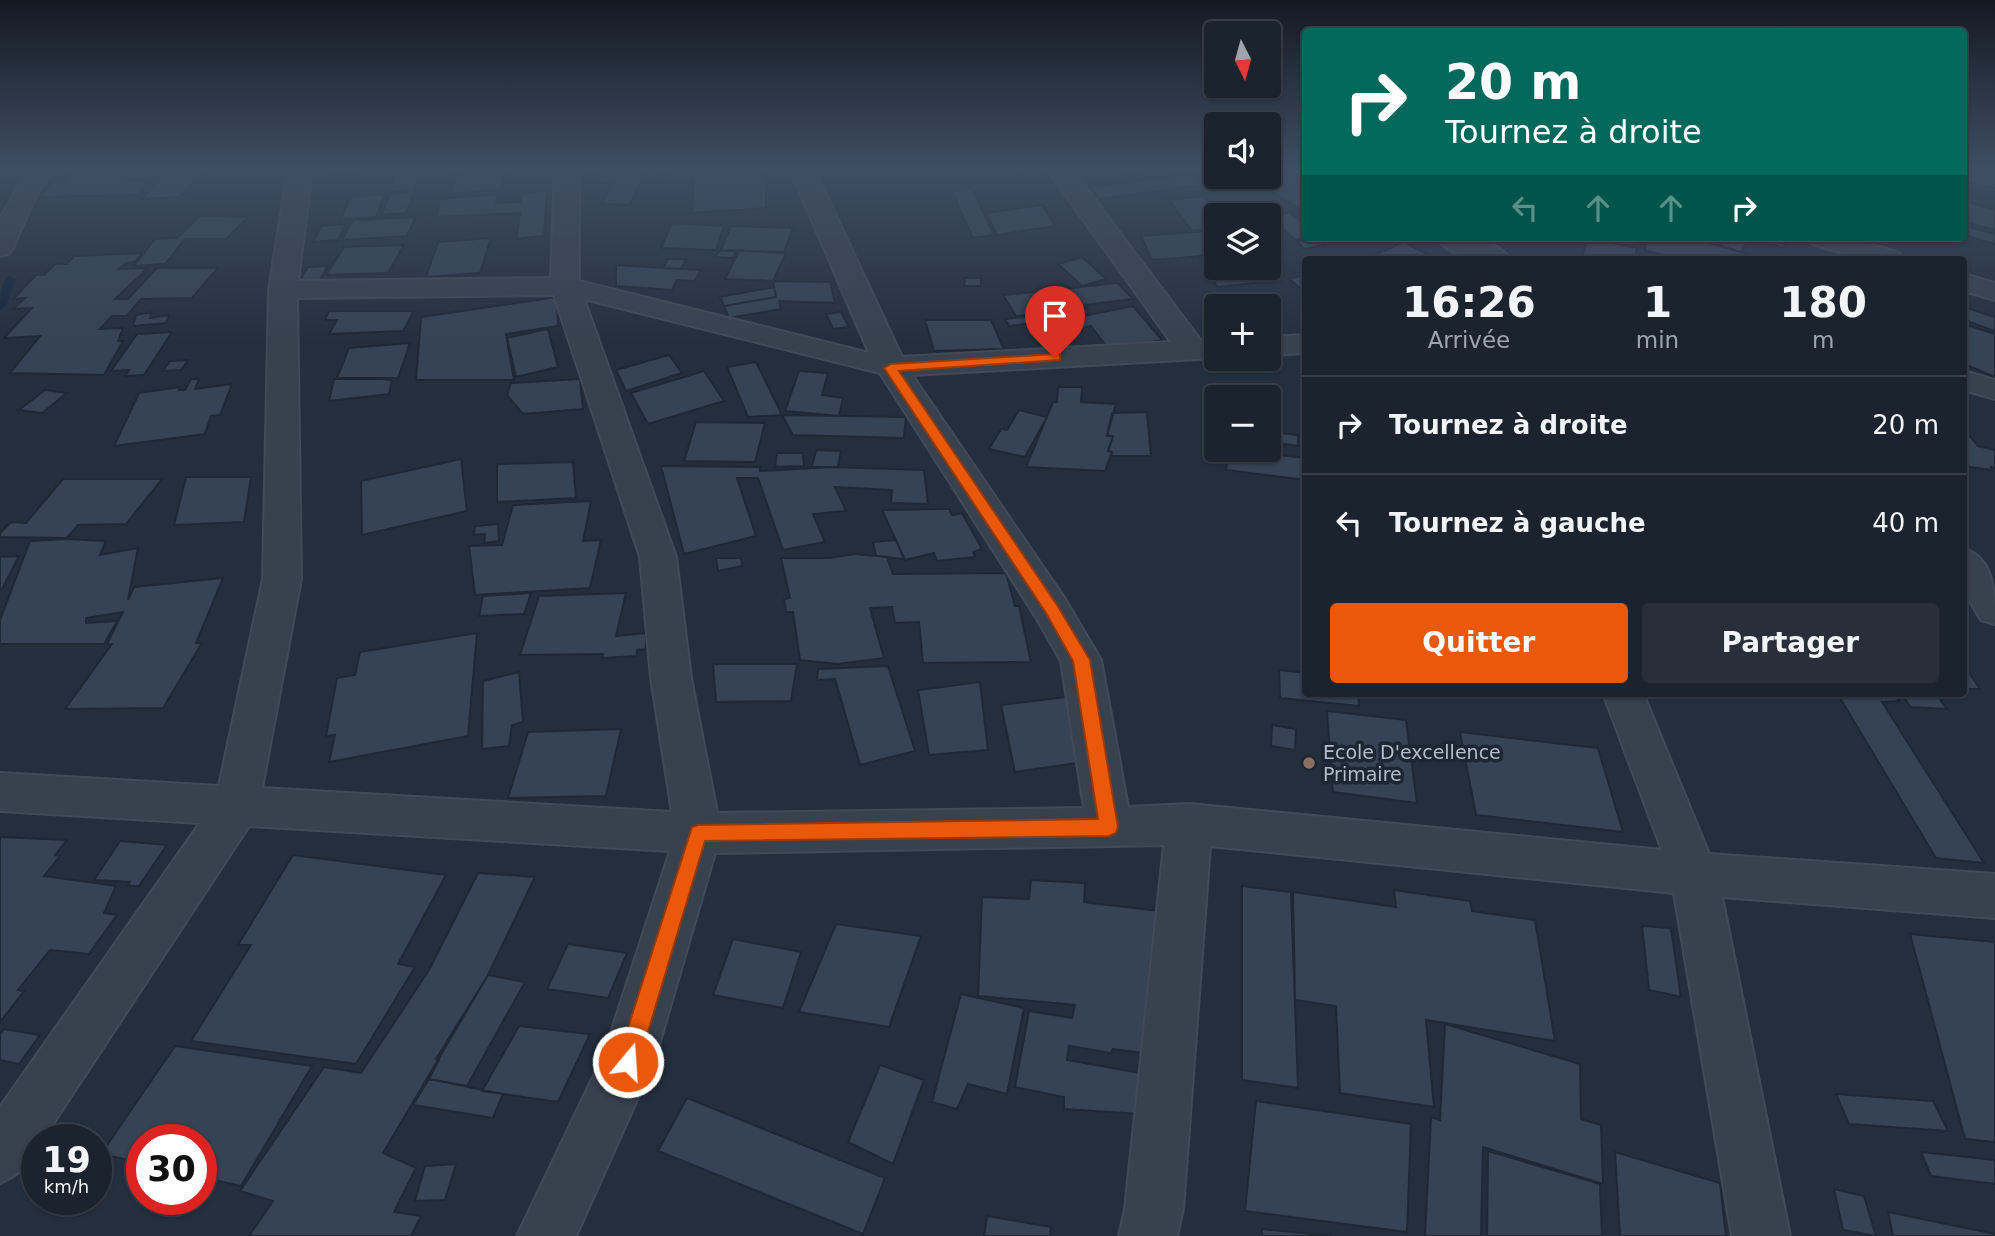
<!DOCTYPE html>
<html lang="fr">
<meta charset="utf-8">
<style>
body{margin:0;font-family:"DejaVu Sans",sans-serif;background:#282f3a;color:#f1f3f6;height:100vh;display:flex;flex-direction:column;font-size:26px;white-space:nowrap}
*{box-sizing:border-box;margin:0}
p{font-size:23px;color:#a0a4aa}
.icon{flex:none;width:38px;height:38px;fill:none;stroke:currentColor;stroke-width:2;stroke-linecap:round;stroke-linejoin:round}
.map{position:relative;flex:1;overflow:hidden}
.panel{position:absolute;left:1302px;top:256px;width:665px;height:441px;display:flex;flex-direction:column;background:#1b232e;border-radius:7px;box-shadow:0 2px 5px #0004,0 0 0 2px #39404a}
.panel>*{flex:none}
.banner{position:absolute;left:1302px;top:28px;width:665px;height:214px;border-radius:7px;box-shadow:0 2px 5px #0004,0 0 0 2px #39404a;background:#00695c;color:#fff;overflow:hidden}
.needle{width:46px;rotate:174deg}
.controls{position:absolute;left:1204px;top:21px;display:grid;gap:14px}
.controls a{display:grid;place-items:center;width:77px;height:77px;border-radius:7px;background:#1b232e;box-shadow:0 2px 5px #0004,0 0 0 2px #39404a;font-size:35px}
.speed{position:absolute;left:21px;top:1124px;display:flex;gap:14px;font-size:35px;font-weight:700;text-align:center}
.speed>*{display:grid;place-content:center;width:91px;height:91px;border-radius:50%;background:#1b232e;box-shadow:0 2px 5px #0004,0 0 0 2px #39404a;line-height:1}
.speed small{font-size:18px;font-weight:400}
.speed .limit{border:10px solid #d22;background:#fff;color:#111}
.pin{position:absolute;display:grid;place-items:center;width:60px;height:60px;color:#fff;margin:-72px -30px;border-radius:50% 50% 50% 0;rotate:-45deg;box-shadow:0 0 7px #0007}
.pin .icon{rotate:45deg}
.me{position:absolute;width:77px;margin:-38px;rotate:18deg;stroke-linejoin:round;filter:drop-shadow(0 0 5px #0008)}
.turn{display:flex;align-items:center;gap:24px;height:147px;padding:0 28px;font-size:32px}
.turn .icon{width:91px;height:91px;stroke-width:2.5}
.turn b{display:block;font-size:49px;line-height:60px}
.lanes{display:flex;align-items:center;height:66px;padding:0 28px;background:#0003;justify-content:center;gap:35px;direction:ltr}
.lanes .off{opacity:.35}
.eta{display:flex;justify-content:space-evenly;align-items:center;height:119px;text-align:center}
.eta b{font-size:42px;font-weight:700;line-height:49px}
.button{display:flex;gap:14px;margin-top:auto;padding:14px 28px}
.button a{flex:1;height:80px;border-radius:7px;background:#ea580c;color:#fff;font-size:28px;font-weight:700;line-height:80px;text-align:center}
.button a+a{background:#282f3a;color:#f1f3f6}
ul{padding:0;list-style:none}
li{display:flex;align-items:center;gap:21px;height:98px;padding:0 28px;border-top:2px solid #39404a}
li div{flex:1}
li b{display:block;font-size:26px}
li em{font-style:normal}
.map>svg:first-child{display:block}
</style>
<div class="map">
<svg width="1995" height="1236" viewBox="0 0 1995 1236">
<rect width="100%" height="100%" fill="#242f3e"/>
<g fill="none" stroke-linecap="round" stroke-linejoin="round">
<!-- stream -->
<path fill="#17263c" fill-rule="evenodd" d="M10 276 16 279 6 306 0 310C0 298 0 281 10 276Z"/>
</g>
<!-- building -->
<path fill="#364354" stroke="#1f2835" stroke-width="2" d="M158 169 174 171 204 170 180 197 142 199 166 171 156 172Z
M335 169H388L333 175Z
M422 169 414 190 389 192 397 171Z
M586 169H623L620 174H644L630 205 602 204 612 184 596 183 603 173H585Z
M675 169H750V174H766V208L692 213 694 178H690L691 174H687V181L658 182 660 175 674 174Z
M1094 169H1132L1135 174 1100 178Z
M1269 169H1296L1306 175V207L1299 209 1249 177H1269Z
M505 170 502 189 452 194 456 175Z
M138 171 127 181 149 180 138 195 40 197 51 182H64L73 173Z
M1193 174 1203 185 1099 199 1091 187Z
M972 189 994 235 973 238 952 192Z
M547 190 544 236 516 239 520 213 436 217 440 199 499 194 496 203 520 202 523 193Z
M415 191 406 213 381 215 390 194Z
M385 194 376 217 341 220 350 197Z
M1204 196 1219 215H1216V228L1192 231 1169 200Z
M1964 201 1995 210V230L1964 222Z
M1042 205 1055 226 997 235 986 213Z
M1289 212 1306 225V237L1296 240 1269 218Z
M200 216 248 217 226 239H185L165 264 134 266 155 239 177 238Z
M416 217 407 236 342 240 353 220Z
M672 223 690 224 724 226 716 250 661 248Z
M346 224 338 240 313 242 321 226Z
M731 226 793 228 784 252 721 250Z
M1966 226 1995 234V244L1964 235Z
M1207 231 1216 248V255L1152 260 1141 236Z
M491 238 480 273 426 277 438 242Z
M1316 238 1324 245 1304 249 1297 241Z
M1588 238 1637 248 1635 259H1582Z
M1647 238H1690L1767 259H1677L1645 250Z
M1695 238H1751L1741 252Z
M1752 238H1787L1788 239 1783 248Z
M1404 242 1436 259H1381L1374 255Z
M404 245 388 273 326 275 344 247Z
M719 251H736L733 258 715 257Z
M739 251 786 253 773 281 725 279Z
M143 253 135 262 126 263 119 269 148 268 115 299H128L157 268H218L192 298 141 299 127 316H112L100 329 123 328 118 341H123L104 375 10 373 40 336 4 338 32 308 13 309 25 298 13 299 36 275H44L55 264H67L74 256Z
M1216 256V268H1265L1274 281 1217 287 1200 258Z
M1082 257 1106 279 1082 286 1058 264Z
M668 259H686L681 269 663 268Z
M616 265 663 268 701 270 695 281 677 280 672 290 616 286Z
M328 266 318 283 298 284 308 267Z
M1306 274V293L1289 279Z
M965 278H981V286H964Z
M773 281 830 282 835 303 779 301 781 309 729 318 724 306 776 297Z
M1118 283 1133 299 1083 305 1085 308 1078 309 1084 316 1133 306 1162 340 1110 351 1091 326 1070 330 1056 312 1016 316 1003 295Z
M774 287 776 297 724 306 720 297Z
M557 297 558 326 506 334 514 380H416L421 317Z
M1964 307 1995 317V331L1964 320Z
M329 311H414L403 331 329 334 337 320H325Z
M152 312 150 318 169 315 166 323 133 326 136 315Z
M841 312 849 327 833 329 826 314Z
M1031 316 1035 322 1025 324 1009 326 1005 319Z
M925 320H991L1004 349 934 351Z
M1964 324 1995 334V377L1964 364Z
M548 329 558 367 516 377 507 338Z
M172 332 144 375 125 376 129 370 111 371 137 334Z
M410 343 398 378H337L349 348Z
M669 355 682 373 626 391 616 370Z
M188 360 181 370 163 371 170 361Z
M756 362 782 415 748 417 727 367Z
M704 371 724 401 648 424 631 393Z
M799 371 828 373 822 395 843 398 839 416 785 411Z
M191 379H199L195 389 232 384 220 415 211 416 205 434 114 446 139 393 180 387 179 390H185Z
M334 379H382L392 380 389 394 329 401Z
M580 379 583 409 523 414 507 395 511 383Z
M1058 387H1082L1081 402 1116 404 1107 436H1113L1108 451 1112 452 1105 471 1026 467 1053 402H1057Z
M45 390 67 393 42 413 19 410Z
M1019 410 1047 417 1025 457 989 449 1001 429 1007 430Z
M1147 412 1151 456H1111L1112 452 1108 451 1113 436H1107L1112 413Z
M782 415 906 417 904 438 793 435Z
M696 422 765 423 755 462 684 461Z
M1964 429 1978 446 1995 450V468L1991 467V470L1964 466Z
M1280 433 1298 435V446L1279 443Z
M816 450 841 451 838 467H812Z
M1229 450 1306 458V480L1226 470Z
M777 453H803L804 466 775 467Z
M461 459 467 511 362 535 361 481Z
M573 462 576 498 497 502V464Z
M661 466 760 467V471L831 467 924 470 928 504 891 503 892 490 835 487 846 511 813 514 825 542 783 550 758 478H737L756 536 684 554Z
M186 477H251L244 522 174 525Z
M63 479H162L126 524 78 525 67 538 0 537V533L11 522 26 523Z
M591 501 583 541 601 540 590 588 475 595 469 546 502 545 513 505Z
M943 509H949L952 515 962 513 982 549 973 552 975 557 937 561 934 553 905 560 882 510Z
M498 524 499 541 484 543 485 534 474 535 475 526Z
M66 539 106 541 100 555 138 548 128 600 134 587 223 578 196 643H202L163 708 65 709 112 644H107L123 612 86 618V623L117 621 104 644H0V620L30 541Z
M896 540 904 559 876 556 873 542Z
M855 554 887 557 893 574 1006 573 1015 606H1019L1031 662 923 663 919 622 895 623 892 607 870 608 884 658 838 664 800 660 793 612H786L784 599 790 598 781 558H830Z
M19 556 2 589H0V557Z
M716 558H741L742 566 718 571Z
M531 593 524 614 479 616 483 596Z
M626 593 616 636 646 633V649L637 650V656L602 658 603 654 520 655 539 596Z
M477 633 468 736 329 762 335 735 326 736 337 678 355 675 360 652Z
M713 664H797L791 701 716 702Z
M1964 665 1980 689H1964Z
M888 666 915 751 860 765 835 679 817 680 818 669Z
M1279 670 1306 673V693H1358L1359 706 1280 698Z
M519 672 523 722 512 725 509 746 482 749 483 681Z
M980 682 988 750 929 755 918 690Z
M1837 693H1893L1899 701 1882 702 1984 863 1936 858Z
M1900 693H1935L1947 709 1911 707Z
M1066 697 1084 762 1015 772 1001 705Z
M1327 711 1406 720 1417 803 1333 792Z
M1272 725 1296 729 1295 750 1271 746Z
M621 729 606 796 508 798 528 732Z
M1460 732 1598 748 1623 832 1476 815Z
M0 837 67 840 55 855 60 856 44 876 116 886 104 913 117 915 89 954 50 950 18 990 24 991 0 1022Z
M120 841 167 845 139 886H128L130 882 94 880Z
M293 855 446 875 398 964 415 967 356 1064 191 1041 251 945H238Z
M478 873 535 877 488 975 383 1153 416 1168 394 1212 421 1216 411 1236H249L273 1201 240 1191 324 1067 361 1073 429 970Z
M1031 880 1085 883 1084 902 1159 911V1055L1113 1049 1111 1053 1069 1046 1067 1060 1146 1074 1141 1114 1064 1109V1097L1015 1087 1029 1011 1072 1018 1075 1005 978 996 982 897 1029 899Z
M1242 886 1291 892 1298 1088 1242 1080Z
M1394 890 1470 901 1472 911 1535 920 1555 1041 1426 1020 1434 1107 1340 1093 1336 1006 1295 1000 1293 892 1396 907Z
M836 924 921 936 889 1027 799 1012Z
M1642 926 1671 928 1681 997 1649 990Z
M1910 934 1995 942V1142L1965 1139Z
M733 939 801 952 783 1008 713 995Z
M568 944 627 953 608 998 547 989Z
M488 975 525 982 467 1086 429 1079 439 1060 436 1059Z
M961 994 1024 1008 1007 1094 968 1084 957 1109 932 1102Z
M1445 1024 1580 1064 1581 1119 1601 1125 1603 1184 1483 1147 1481 1236H1425L1431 1117 1440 1120Z
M519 1026 590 1034 558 1102 482 1091Z
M4 1029 40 1035 19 1064 0 1060V1034Z
M175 1046 312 1066 241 1186 201 1177V1139H142V1163L101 1154Z
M880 1065 924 1080 893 1164 848 1142Z
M429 1079 503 1094 493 1118 413 1105Z
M1836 1094 1933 1101 1948 1131 1849 1124Z
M687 1098 885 1178 863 1234 658 1151Z
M1256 1101 1411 1124 1407 1232 1245 1211Z
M1488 1151 1600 1184 1602 1236H1487Z
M1615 1152 1720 1183 1726 1236H1620Z
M1921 1152 1995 1160V1184L1931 1176Z
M456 1164 445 1200 415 1201 425 1166Z
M1834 1189 1864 1196 1876 1236 1843 1230Z
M1888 1212 1995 1234V1236H1893Z
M987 1216 1051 1227 1050 1236H984Z
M1262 1229 1332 1236H1262Z"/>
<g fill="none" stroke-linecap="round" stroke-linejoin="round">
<!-- minor casing -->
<g stroke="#414a57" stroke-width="4">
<path id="minor" d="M29 169H53L33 202 13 248 9 254 0 256V218Z
M288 169H312L298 281 551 278 555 169H579V281L869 353 790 169H814L902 357 1171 342 1047 169H1072L1201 341 1216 340V358L912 375 1065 599 1101 660 1128 807 1189 804 1662 850 1603 693H1643L1709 854 1995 874V918L1722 897 1790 1236H1732L1674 893 1210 846 1183 1209 1177 1236H1119L1125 1209 1164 845 715 853 654 1062 576 1236H517L604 1054 670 851 249 826 43 1139H37C37 1161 18 1175 0 1183V1107L200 823 0 811V773L219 786 263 579 269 290ZM554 295 640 557 651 678 672 812 262 788 301 579 297 298ZM584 299 880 373 1037 619 1061 661 1084 808 717 813 691 678 676 557Z
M1964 169 1995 170V185L1964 177Z
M1437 238C1460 238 1495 237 1510 259 1486 259 1452 260 1437 238Z
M1809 238H1849L1899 253 1903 259H1861L1813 244Z
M1964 274 1995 283V300L1964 291Z
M1306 335V353L1269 355V337Z
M1964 371 1995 380V399L1964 390Z
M1964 549C1995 559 1995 594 1995 624L1981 620 1964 591Z"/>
</g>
<!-- minor -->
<use href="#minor" fill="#38414e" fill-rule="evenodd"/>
</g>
<!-- sky -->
<linearGradient id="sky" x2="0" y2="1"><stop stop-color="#141a22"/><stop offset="0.49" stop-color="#3f4d63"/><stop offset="1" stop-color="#3f4d63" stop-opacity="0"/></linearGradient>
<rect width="1995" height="342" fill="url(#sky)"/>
<!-- route -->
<path fill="#ea580c" stroke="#983908" stroke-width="2" d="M1055 354 1060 355V360L899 371 1057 605 1090 660 1118 827 1116 833 1109 836 705 841 639 1062 635 1070 628 1073 620 1070 617 1062 692 827 698 825 1098 819 1073 661 1046 613 884 368 891 364Z"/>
<!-- markers -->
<circle fill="#8d6e63" stroke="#1d2633" stroke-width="2.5" cx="1309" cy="763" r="7"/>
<g text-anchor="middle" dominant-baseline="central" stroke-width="7" stroke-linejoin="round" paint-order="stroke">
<!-- poi labels -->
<g font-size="19" fill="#b4bcc9" stroke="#1d2633" text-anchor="start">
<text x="1323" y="752">Ecole D'excellence<tspan x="1323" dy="22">Primaire</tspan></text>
</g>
</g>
</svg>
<div class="controls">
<a><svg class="needle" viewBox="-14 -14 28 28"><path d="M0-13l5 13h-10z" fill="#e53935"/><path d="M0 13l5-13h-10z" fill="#a0a4aa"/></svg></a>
<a><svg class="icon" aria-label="sound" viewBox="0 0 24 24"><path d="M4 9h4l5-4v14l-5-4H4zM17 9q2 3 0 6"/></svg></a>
<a><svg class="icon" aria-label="layers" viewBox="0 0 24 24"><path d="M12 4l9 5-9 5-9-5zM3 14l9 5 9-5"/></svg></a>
<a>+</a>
<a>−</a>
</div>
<div class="speed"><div>19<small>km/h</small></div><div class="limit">30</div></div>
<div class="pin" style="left:1055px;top:358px;background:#d93025"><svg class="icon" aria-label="arrive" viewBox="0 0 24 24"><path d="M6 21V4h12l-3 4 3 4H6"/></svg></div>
<svg class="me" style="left:628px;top:1062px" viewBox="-20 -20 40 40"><circle r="17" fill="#ea580c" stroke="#fff" stroke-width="3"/><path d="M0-11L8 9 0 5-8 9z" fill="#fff"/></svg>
<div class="banner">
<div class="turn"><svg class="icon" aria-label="right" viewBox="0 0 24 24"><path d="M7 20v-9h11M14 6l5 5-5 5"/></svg><div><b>20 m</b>Tournez à droite</div></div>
<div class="lanes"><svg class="icon off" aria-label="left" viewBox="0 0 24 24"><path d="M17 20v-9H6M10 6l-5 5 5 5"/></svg><svg class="icon off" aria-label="ahead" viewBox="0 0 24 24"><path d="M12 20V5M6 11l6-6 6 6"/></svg><svg class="icon off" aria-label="ahead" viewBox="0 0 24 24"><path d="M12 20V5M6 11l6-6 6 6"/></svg><svg class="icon" aria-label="right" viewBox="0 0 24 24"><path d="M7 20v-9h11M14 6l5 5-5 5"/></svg></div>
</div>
<section class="panel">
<div class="eta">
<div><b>16:26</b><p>Arrivée</p></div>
<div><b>1</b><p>min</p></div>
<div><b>180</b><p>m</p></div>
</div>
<ul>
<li><svg class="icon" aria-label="right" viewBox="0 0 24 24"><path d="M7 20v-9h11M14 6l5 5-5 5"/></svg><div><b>Tournez à droite</b></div><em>20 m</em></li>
<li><svg class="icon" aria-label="left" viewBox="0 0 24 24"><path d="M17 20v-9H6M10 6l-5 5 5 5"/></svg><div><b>Tournez à gauche</b></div><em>40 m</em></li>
</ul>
<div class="button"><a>Quitter</a><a>Partager</a></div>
</section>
</div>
